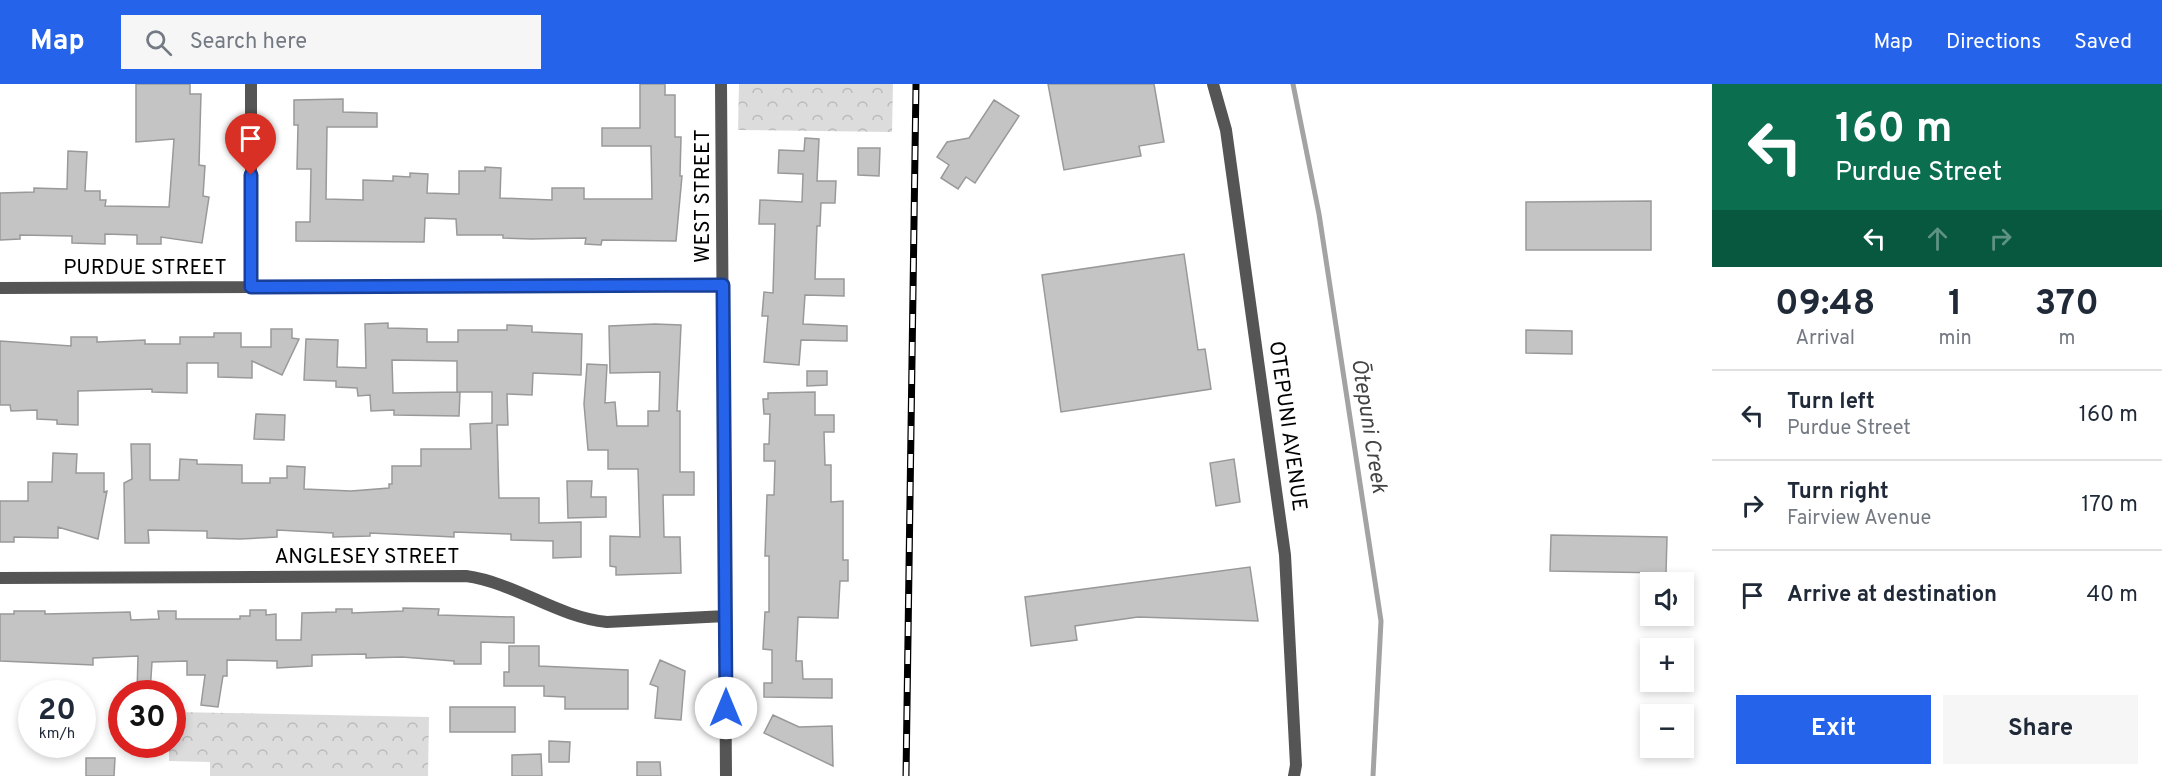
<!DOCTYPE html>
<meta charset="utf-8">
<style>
body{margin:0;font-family:Overpass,sans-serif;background:#f6f6f7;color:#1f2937;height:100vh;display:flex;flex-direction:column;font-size:22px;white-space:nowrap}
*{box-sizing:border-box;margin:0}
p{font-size:20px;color:#747a83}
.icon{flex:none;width:33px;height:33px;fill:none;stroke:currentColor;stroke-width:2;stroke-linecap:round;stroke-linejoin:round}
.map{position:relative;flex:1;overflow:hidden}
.sheet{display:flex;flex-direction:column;background:#fff;width:450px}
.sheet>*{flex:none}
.banner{background:#0b6e4f;color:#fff;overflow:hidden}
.tools{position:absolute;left:1640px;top:488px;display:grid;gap:12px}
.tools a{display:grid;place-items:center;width:54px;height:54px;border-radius:0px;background:#fff;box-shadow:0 3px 9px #0003;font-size:30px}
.speed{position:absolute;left:18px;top:596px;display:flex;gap:12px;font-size:30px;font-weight:700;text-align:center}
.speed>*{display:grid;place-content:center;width:78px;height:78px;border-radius:50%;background:#fff;box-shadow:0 3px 9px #0003;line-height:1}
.speed small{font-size:15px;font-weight:400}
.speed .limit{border:9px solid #d22;background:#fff;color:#111}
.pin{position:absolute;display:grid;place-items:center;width:51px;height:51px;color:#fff;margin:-62px -26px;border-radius:50% 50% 50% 0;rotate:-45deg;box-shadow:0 0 6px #0007}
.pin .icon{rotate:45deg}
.me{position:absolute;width:66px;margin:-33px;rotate:0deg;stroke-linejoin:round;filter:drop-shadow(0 0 4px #0008)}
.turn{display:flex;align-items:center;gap:21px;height:126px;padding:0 24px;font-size:27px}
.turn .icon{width:78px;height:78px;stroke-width:2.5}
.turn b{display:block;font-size:42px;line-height:51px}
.lanes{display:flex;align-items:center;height:57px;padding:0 24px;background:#0003;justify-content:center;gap:30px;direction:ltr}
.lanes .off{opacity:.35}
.eta{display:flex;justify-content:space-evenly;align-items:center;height:102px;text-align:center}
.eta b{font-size:36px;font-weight:700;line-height:42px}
.button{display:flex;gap:12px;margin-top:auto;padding:12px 24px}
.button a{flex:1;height:69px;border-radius:0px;background:#2563eb;color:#fff;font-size:24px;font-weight:700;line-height:69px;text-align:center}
.button a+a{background:#f6f6f7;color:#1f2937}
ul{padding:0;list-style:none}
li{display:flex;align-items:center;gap:18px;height:90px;padding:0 24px;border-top:2px solid #e0e1e3}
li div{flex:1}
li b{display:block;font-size:22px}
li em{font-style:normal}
header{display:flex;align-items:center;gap:36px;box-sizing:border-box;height:84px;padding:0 30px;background:#2563eb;color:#fff}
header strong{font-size:28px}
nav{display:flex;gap:33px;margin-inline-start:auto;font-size:21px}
.search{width:420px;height:54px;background:#f6f6f7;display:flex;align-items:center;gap:15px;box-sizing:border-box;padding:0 21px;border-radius:0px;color:#747a83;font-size:22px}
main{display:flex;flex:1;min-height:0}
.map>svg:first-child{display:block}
</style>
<header>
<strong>Map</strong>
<div class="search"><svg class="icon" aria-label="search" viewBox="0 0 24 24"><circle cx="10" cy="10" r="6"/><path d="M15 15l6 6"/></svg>Search here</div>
<nav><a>Map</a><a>Directions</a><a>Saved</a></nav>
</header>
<main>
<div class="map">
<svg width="1712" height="692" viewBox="0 0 1712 692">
<defs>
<pattern id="park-crowns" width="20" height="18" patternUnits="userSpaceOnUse" patternTransform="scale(1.5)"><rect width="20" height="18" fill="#dcdcdc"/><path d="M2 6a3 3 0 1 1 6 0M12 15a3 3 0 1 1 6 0" fill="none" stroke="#bbb"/></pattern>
</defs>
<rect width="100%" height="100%" fill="#fff"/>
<!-- park -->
<path fill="url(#park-crowns)" d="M739 0H893L892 48 738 46Z
M173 628 429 633 428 692H210V678L169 677V660H172Z"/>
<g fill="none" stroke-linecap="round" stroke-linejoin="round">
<!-- stream -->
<path stroke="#a3a3a3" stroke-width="5" d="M1293 0 1319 130 1381 537 1373 692"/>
</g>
<!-- building -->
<path fill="#c4c4c4" stroke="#999" stroke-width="1.5" d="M136 0H190V10H201L199 81 205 82 203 112 209 113 202 159 161 153V160H137V151L105 150V160L72 159V152L20 151V155L0 156V109L34 108V104L67 105 68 67 87 68 85 107H100V116H106L105 122 169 123 174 55 136 58Z
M640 0H665V11H675V53H681L680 92H682L676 157 602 156 601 161 585 160 586 154 531 155 503 154V151H457L456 135 425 134 424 158 296 157V138H310L311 85H297L298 41H294V16L343 15V28L377 29V43H327L326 115 363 116V96L393 97V92L410 93V89L428 90 427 109 459 110V87H485V83L501 84 500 114 552 116V104H584V115H652L651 62H602V44H640Z
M1048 0H1154L1164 58 1139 62 1141 72 1064 86Z
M994 16 1019 32 975 99 966 93 958 105 941 94 949 81 937 73 947 58 969 54Z
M805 54 819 55 817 97H836L835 119H821L820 142H817L815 195H844V212L805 211 803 240 847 242V257L801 256 799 281 764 278 768 232H762L764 208 773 209 775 140H759L760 116 802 118 803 90 778 89 779 66 804 67Z
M858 64H880L879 92 858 91Z
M1651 117V166H1526V118Z
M1184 170 1198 266 1205 265 1211 305 1061 328 1042 191Z
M388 239V244L427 245V258H458V246H507V241L532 242V248L582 250 581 291 533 289 532 311 507 310 508 341H497L499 414H539V439L581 438V473L553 474V457L511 456V450L454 448V453L370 449V452L333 453V449L277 446V453L240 455 207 454V447L148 446 149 459H125L124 399 132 395 131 360H150V396H179L180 375 197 376V380L242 381V399H270V394H287V382L305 383 304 405 351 407 389 404V400H392V382H421V365H471L470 340 492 339V308H457V277L392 276 393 309 460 308 459 332 394 331V326L371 327 370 311 358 312 357 304 336 303V297L304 296 306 255 338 256 337 283 366 284 365 240Z
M655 240 681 241 677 327H680V388H694V411H663L664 453H680L681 489 616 491V483L610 482V452L640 453 638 385H608V366H588L584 320 587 280 607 281 605 319 615 318 617 342H648V327H659L660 288 610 289 609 242Z
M271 245H292V254L299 255 282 291 252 277V294L218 293V279H187V309L152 308V305L78 307V341L57 340V336L37 335V326L11 327 10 321H0V257L71 262V253H97V258L145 256V260H180V253H214V249H241V263H271Z
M1526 246 1572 247V270L1526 269Z
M807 287H827V301L807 302Z
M815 308V331H834V348H824L825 381H831V418L843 417V476H848V497H840L838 534 798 533 796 577H802L803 595H832V614L764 613V599H772V566L763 565 765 528H769V472H765L767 411H774L775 377H764V360H769L770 330H764L763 315H768V309Z
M256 330 285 331 284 356 254 355Z
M53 369 77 370 76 389H104V408L107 407 98 455 58 443V454L14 453V458H0V417H28V398H52Z
M1234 375 1240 418 1216 422 1210 379Z
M567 397H592L591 413H606V433L568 434Z
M1551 451 1667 453 1666 489 1550 487Z
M1250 483 1258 537 1138 533 1075 542 1077 556 1031 562 1025 513Z
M403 524 439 525 438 531 514 533V559L481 558V580H454V577L402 573 366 574V570L312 571V582L277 584V577L227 576V592H223L218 623 201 621 205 591H187V577L152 578 150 609H137L138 572 93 574V581L0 577V530H14V527H45V530L130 528 131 536 159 535 158 527H176V535H240V532H250V526H266V531L276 530V556H301L302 529 336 528V525H352V529L403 527Z
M509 562H539V582L628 586V625H565V613L544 612V602H504V588H509Z
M660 576 685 587 681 636 655 634 658 603 650 600Z
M450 623H515V648H450Z
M773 631 799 643 832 642 833 682 764 649Z
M549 657 570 658 569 678H549Z
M541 670 542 692H512V671Z
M86 674H115L114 692H86Z
M637 678H660L661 692H637Z"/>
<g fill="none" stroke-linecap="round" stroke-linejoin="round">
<!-- street -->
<path stroke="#555" stroke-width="12" d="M721 0 726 692
M1213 0 1226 46 1285 471 1296 681 1294 692
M251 203V0
M0 204 723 201
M0 494 466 492C516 499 557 533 607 538L726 532"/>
<!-- rail casing -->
<g stroke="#000" stroke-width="7">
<path id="rail" d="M906 692 916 0"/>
</g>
<!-- rail -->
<use href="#rail" stroke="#fff" stroke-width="4.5" stroke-dasharray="14" stroke-linecap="butt"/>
</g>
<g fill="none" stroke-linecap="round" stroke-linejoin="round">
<!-- route casing -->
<g stroke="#184099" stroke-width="15">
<path id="route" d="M251 91V203L723 201 726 624"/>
</g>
<!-- route -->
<use href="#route" stroke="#2563eb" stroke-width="10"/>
</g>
<g text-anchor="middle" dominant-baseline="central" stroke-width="4.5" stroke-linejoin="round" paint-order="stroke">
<!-- street labels -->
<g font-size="21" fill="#000" stroke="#fff">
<text transform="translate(703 112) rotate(-90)">WEST STREET</text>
<text x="145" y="184">PURDUE STREET</text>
<text transform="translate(1287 342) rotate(82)">OTEPUNI AVENUE</text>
<text x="367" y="473">ANGLESEY STREET</text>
</g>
<!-- water labels -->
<g font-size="22" font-style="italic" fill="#444" stroke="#fff">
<text transform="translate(1368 342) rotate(81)">Ōtepuni Creek</text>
</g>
</g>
</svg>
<div class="tools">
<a><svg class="icon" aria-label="sound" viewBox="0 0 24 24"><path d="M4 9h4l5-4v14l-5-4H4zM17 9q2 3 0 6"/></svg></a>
<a>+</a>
<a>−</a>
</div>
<div class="speed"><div>20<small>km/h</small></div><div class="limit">30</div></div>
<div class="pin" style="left:251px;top:91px;background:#d93025"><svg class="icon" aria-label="arrive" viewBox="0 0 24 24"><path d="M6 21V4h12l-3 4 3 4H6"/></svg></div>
<svg class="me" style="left:726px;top:624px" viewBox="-20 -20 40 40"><circle r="19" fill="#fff"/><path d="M0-13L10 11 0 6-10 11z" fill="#2563eb"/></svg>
</div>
<section class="sheet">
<div class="banner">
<div class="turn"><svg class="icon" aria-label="left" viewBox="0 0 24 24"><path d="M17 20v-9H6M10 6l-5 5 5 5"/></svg><div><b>160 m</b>Purdue Street</div></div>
<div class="lanes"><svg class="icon" aria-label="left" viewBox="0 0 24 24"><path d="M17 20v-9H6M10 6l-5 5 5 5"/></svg><svg class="icon off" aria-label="ahead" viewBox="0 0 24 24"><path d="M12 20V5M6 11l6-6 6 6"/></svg><svg class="icon off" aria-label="right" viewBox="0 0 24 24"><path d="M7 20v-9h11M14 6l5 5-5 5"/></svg></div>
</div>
<div class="eta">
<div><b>09:48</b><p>Arrival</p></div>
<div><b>1</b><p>min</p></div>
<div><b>370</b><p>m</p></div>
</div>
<ul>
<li><svg class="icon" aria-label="left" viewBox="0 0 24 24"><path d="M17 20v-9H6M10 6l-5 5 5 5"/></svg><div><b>Turn left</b><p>Purdue Street</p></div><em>160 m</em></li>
<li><svg class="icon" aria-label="right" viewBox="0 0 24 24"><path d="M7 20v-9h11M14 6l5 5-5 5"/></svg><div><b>Turn right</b><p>Fairview Avenue</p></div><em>170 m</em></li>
<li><svg class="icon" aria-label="arrive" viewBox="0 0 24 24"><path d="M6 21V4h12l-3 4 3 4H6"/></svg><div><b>Arrive at destination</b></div><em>40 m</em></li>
</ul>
<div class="button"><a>Exit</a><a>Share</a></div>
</section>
</main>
